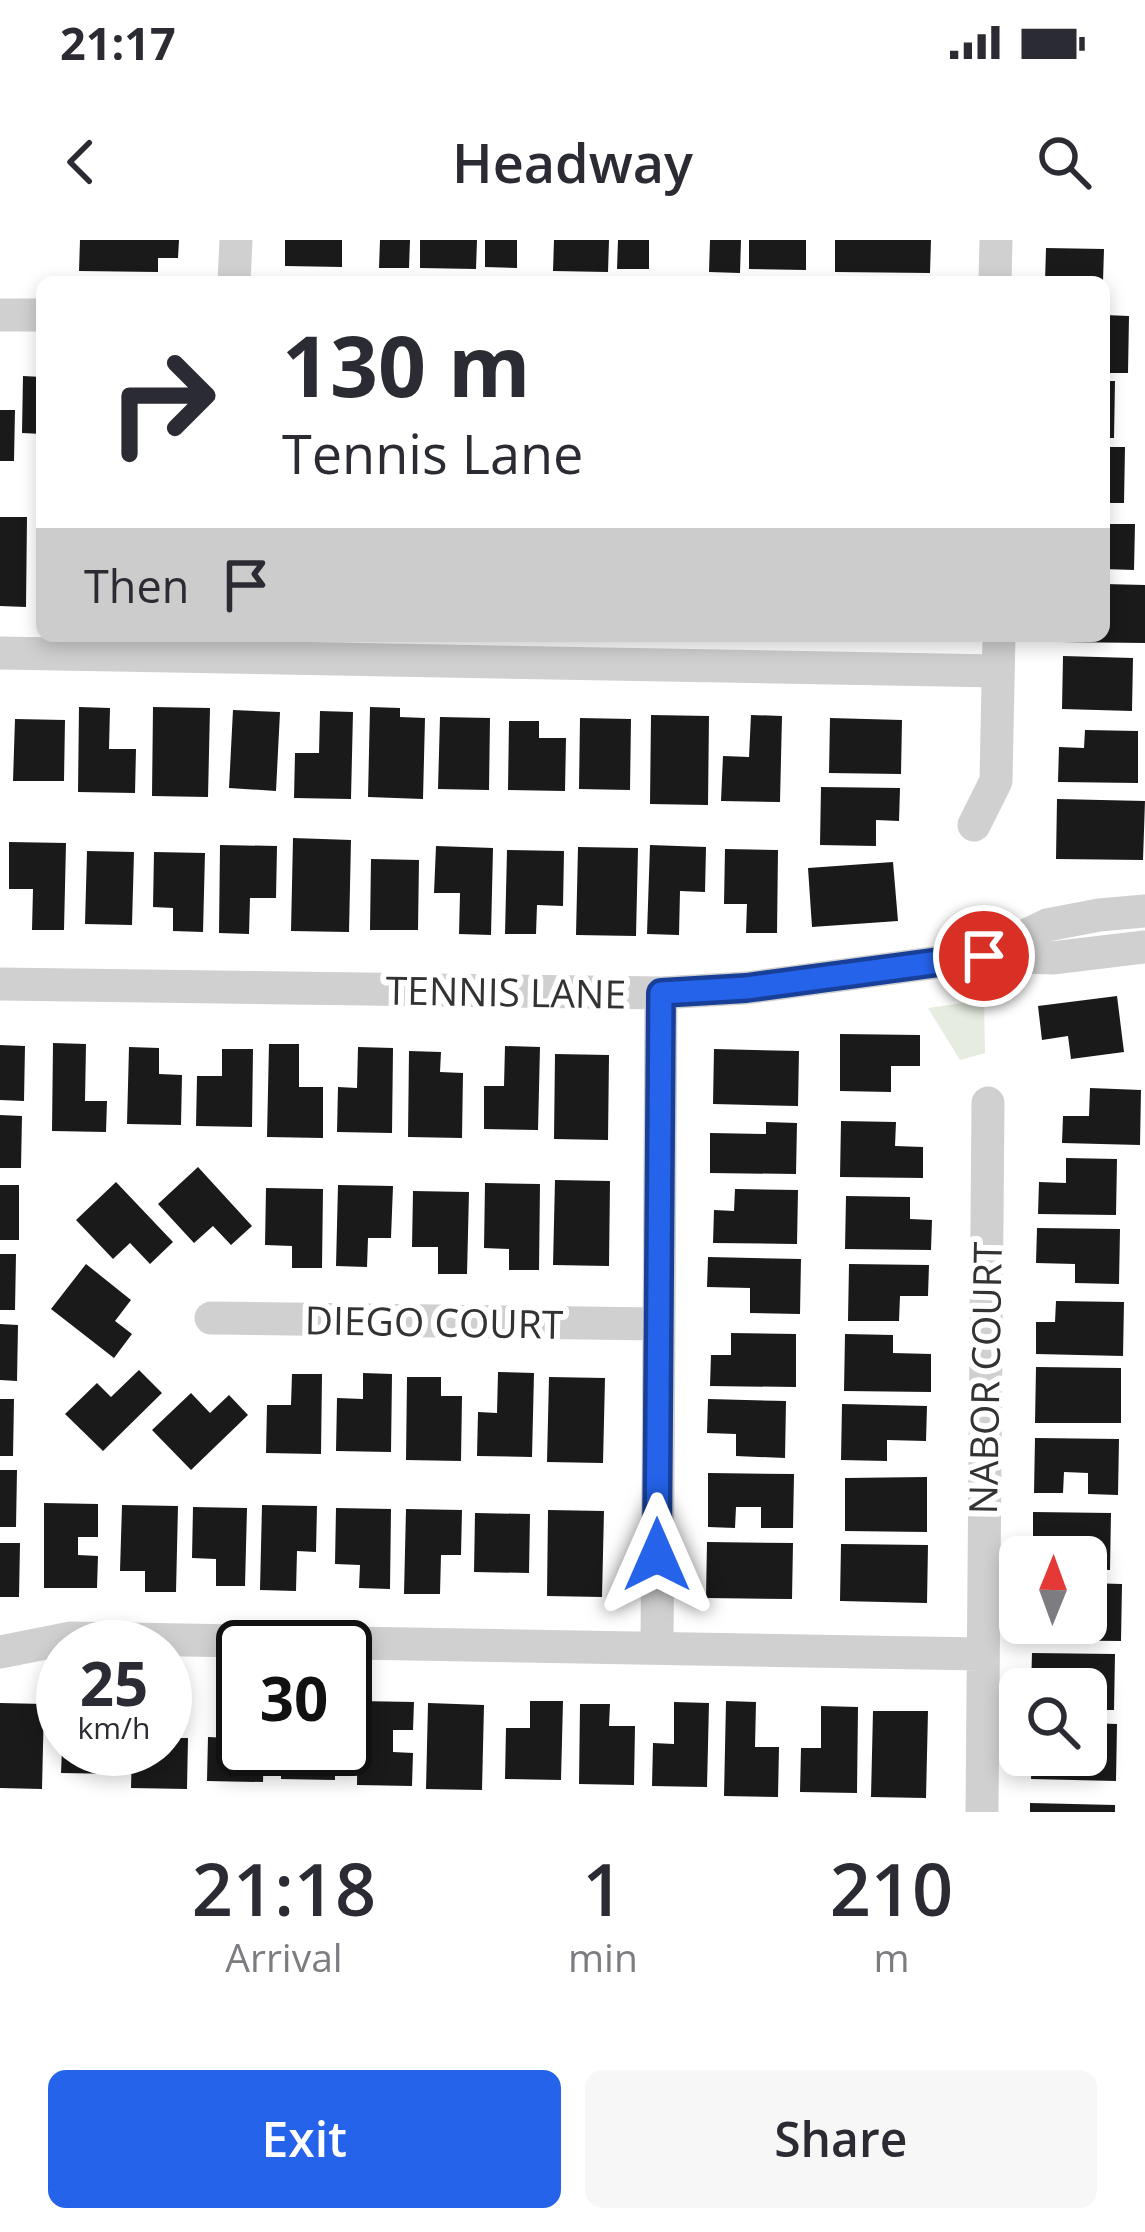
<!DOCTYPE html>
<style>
body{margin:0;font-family:"Open Sans",sans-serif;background:#f7f7f7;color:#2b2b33;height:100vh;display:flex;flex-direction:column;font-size:45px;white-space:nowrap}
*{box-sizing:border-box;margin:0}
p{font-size:39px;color:#7c7c81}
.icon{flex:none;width:66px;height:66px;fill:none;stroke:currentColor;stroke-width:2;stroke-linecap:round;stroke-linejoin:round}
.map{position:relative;height:1572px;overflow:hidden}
.details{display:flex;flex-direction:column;background:#fff;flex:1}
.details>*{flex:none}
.hud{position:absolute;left:36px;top:36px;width:1074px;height:366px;border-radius:18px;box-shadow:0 6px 18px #0003;background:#fff;color:#2b2b33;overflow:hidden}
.needle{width:78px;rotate:1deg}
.controls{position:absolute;left:999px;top:1296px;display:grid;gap:24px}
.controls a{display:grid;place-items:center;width:108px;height:108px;border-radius:18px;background:#fff;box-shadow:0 6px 18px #0003;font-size:60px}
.speed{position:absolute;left:36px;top:1380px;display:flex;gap:24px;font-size:60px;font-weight:700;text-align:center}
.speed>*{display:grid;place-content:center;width:156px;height:156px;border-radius:50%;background:#fff;box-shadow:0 6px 18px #0003;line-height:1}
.speed small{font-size:30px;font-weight:400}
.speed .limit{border:6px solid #111;border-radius:18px;background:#fff;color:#111}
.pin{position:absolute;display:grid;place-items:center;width:102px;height:102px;color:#fff;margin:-51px;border:6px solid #fff;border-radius:50%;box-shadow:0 3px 12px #0007}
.me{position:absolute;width:132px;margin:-66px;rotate:0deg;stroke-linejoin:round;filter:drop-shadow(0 0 9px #0008)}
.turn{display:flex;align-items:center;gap:42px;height:252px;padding:0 48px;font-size:54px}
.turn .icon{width:156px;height:156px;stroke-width:2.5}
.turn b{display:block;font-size:84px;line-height:102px}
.then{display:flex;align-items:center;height:114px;padding:0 48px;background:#0003;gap:24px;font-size:45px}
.eta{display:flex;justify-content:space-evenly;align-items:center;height:204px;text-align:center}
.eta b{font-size:72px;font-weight:600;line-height:84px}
.primary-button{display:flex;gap:24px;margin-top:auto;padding:24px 48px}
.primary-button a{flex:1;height:138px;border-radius:18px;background:#2563eb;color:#fff;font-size:48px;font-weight:600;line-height:138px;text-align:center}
.primary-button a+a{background:#f7f7f7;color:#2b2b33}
.status{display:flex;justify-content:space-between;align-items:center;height:84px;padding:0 60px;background:#fff;direction:ltr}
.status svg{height:33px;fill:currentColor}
header{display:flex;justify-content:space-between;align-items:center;height:156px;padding:0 48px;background:#fff;font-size:54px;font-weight:600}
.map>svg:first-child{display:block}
</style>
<div class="status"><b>21:17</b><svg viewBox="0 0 49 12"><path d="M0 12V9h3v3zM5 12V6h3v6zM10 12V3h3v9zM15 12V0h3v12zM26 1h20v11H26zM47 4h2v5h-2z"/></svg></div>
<header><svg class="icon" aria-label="back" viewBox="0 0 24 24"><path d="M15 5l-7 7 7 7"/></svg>Headway<svg class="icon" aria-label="search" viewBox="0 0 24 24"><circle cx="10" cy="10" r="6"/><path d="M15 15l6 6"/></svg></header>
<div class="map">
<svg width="1145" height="1572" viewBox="0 0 1145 1572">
<rect width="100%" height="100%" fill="#fff"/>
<!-- green -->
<path fill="#e6ecdf" d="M984 760 985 813 960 820 928 768Z"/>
<!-- building -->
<path fill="#1a1a1a" d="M80 0H179L178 18H158V32L79 31Z
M285 0H342V27L285 26Z
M380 0H410L409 28H379Z
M420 0H477L476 29 420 28Z
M485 0H517V28L485 27Z
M554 0H609L608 32 553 31Z
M618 0H649V29H617Z
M710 0H741L740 33 709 32Z
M749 0H806V30L749 29Z
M835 0H931L930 33 835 32Z
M1046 8 1104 9 1103 42H1045Z
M1104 75 1129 76 1128 133H1104Z
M23 136 42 137V194L22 193Z
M1104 141H1115L1114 198H1104Z
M0 170H15L14 221H0Z
M1104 207H1125L1124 263H1104Z
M0 277H27L26 367 0 366Z
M1104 284H1135L1134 330 1104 329Z
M1104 344 1145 345V403L1060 402 1061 396H1104Z
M1063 416 1133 418 1132 471 1062 469Z
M79 467 110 468 109 509H136L135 553 78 552Z
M153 467 210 468 208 557 152 556Z
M370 467 400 468V477L425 478 423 559 368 557Z
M233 470 280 472 276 551 229 548Z
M320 471 353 472 351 559 294 558 295 513H319Z
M651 475 709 476 708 565 650 564Z
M751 475 782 476 780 562 721 561 723 516 749 517Z
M440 477 490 478 489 550 438 549Z
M580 478 631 479 630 550 579 549Z
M830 478 902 480 901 534 829 533Z
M15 479 65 480 64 541H13Z
M509 481H539V498H566L565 551 508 550Z
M1085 490 1138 491V543L1058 542 1059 507 1084 508Z
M821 547 900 548 899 581 876 580V606L820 605Z
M1057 559 1145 561 1143 620 1056 619Z
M293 598 351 600 349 692 291 691Z
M9 602 66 603 64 690H32L33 649H9Z
M220 605 277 606 276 658H250L249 694 219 693Z
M650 605 706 607 705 652 680 651 679 695 647 694Z
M436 606 493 608 491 695 459 694 460 653H434Z
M578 607 638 608 636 696 576 695Z
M725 609 778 610 777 693H746L747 664H724Z
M507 610 564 611 563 666 537 665 536 694H505Z
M87 611 134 612 132 685 85 684Z
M154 612 205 613 203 692 173 691V668L153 667Z
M371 619 419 620 418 690H370Z
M893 622 898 681 812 687 808 628Z
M1117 756 1124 812 1071 819 1068 796 1042 800 1038 766Z
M840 794 920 795V826H891V852L840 851Z
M53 803 86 804 85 861H107L106 892 52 891Z
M269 804H299V847H323V898L267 897Z
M0 805 25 806 24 861 0 860Z
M505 806 540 807 538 890 484 889V846H504Z
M129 807 159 808V834L182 835 181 885 127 884Z
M358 807 393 808 392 893 337 892 338 847 357 848Z
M222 809H253L252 887 196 886 197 836H222Z
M714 809 799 811 798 866 713 864Z
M409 811 441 812 440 832 463 833 462 898 408 897Z
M555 814 609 815 608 900 554 899Z
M1090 848 1141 850 1140 905 1062 903 1063 876H1089Z
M0 875 22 876 21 928H0Z
M841 881 896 882 895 906 923 907V938L840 937Z
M766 882 797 883 796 934 710 933V893L766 894Z
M1066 918 1117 919 1116 975 1038 974 1039 942 1066 943Z
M198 927 252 986 231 1005 213 986 194 1003 158 964Z
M555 940 610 941 609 1026 553 1025Z
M116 942 173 1002 150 1024 130 1003 113 1019 76 980Z
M485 943 540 944 539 1030H509V1009L484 1008Z
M0 945H19V1000H0Z
M338 945 393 946 391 998H368L367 1027 336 1026Z
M266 948 323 949 322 1028H292V1006L265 1005Z
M735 949 798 950 797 1004 713 1003 714 970 734 971Z
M413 951 469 952 467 1034H438V1007H412Z
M846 956 910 957V979L932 980 931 1010 845 1009Z
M1037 988 1120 989 1119 1044 1075 1043V1024L1036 1023Z
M0 1014H16L15 1070H0Z
M708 1017 801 1019 800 1074 750 1073V1048L707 1047Z
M86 1024 131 1060 115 1081 132 1094 114 1118 51 1069Z
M849 1024 929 1025 928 1056H900L899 1081H848Z
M1056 1061 1124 1062 1123 1116 1036 1114V1082H1055Z
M0 1084 18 1085 17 1141 0 1140Z
M731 1093 796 1094V1147L710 1146 711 1115H731Z
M845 1094 893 1095V1113L931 1114V1152L844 1151Z
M1036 1127 1121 1128V1183H1035Z
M139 1130 162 1153 103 1211 65 1174 97 1143 111 1157Z
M498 1132 534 1133 532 1217 477 1216 478 1172 497 1173Z
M363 1133 392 1134 391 1212 336 1211 337 1158 363 1159Z
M292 1134H322L321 1214 266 1213 267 1165H291Z
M407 1137H441V1156H462L461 1221 406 1220Z
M549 1137 605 1138 603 1223 547 1222Z
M191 1153 210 1173 229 1155 248 1175 191 1230 152 1190Z
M0 1159H14L13 1216H0Z
M708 1159 786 1161 785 1218 736 1216V1194L707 1193Z
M842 1164 927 1166 926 1201 887 1200V1221L841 1220Z
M1035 1198 1119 1199 1118 1255 1088 1254V1233L1064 1232 1063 1253H1034Z
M0 1230H17L16 1287H0Z
M708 1233 794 1234 793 1288H761V1267H736L735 1288 708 1287Z
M927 1237V1292L845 1291V1238Z
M44 1263 98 1264V1297H78V1315L98 1316 97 1348H44Z
M122 1265 178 1266 176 1352H145V1331H120Z
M262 1265 317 1266 316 1312 297 1311 296 1351 260 1350Z
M193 1267 247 1268 245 1346H216V1319L192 1318Z
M336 1268 391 1269 390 1349 359 1348 360 1325 335 1324Z
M406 1269 462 1270 461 1315H441L440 1354H404Z
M548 1270 604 1271 602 1357 547 1356Z
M1033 1272 1111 1273 1110 1330 1086 1329V1317H1058V1305H1033Z
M475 1273 530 1274 529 1333 474 1332Z
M707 1302 793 1303 792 1359 706 1358Z
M0 1303H20L19 1357H0Z
M841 1304 928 1305 927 1363 840 1361Z
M1086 1343 1122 1344 1121 1401 1027 1400V1383H1086Z
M1032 1413 1115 1414 1114 1470H1086V1449H1031Z
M230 1457 243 1458V1509H264L263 1542 207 1541 208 1497 229 1498Z
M358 1461 414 1462 413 1490H393V1512L413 1513 412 1546 357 1545Z
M530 1461H563L561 1540 505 1539 506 1488H530Z
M726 1461 756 1462 755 1507H779L778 1557 724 1556Z
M674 1462 709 1463 707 1547 652 1546 653 1503 674 1504Z
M0 1463 44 1464 42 1549 0 1548Z
M428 1463 484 1465 482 1550 426 1549Z
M580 1464H610L609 1486H635L634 1545 579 1544Z
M821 1466 858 1467 857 1553 800 1552 801 1508H821Z
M873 1471H928L926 1558 871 1557Z
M1086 1483 1117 1484 1116 1541 1031 1539 1032 1515H1086Z
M165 1498H188L187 1549 131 1548 132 1509H165Z
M62 1509H117V1534L61 1533Z
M281 1509H335V1540L281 1539Z
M1030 1563 1115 1565V1572H1030Z"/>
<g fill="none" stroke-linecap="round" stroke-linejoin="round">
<!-- minor -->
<path stroke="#d0d0d0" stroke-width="33" d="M234 42 236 0
M995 42 996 0
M0 75H42
M0 413 998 431
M974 585 996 541 999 396
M992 716 1052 718 1145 707
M0 744 661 753 746 748 984 716 1047 685 1099 675 1145 671
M211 1078 657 1084
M657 1407 661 753
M0 1412 71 1398 981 1414
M982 1572 988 863"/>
</g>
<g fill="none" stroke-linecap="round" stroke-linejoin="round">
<!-- route casing -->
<g stroke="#184099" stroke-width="30">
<path id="route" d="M657 1315 661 753 746 748 984 716"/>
</g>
<!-- route -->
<use href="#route" stroke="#2563eb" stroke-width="21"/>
</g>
<g text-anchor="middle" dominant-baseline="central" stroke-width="12" stroke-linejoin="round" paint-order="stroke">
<!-- street labels -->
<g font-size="39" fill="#333" stroke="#fff">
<text transform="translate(506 751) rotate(1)">TENNIS LANE</text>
<text transform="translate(434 1081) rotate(1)">DIEGO COURT</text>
<text transform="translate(984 1138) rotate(-89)">NABOR COURT</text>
</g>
</g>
</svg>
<div class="controls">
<a><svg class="needle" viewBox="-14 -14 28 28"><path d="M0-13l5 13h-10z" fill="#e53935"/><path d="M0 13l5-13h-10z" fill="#7c7c81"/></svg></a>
<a><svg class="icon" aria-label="search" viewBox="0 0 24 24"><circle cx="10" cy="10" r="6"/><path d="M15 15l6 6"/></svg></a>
</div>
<div class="speed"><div>25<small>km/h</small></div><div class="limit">30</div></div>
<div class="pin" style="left:984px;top:716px;background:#d93025"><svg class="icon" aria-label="arrive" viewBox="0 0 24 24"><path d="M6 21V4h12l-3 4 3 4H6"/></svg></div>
<svg class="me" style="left:657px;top:1315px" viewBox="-20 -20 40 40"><path d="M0-17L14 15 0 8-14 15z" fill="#2563eb" stroke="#fff" stroke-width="4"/></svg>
<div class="hud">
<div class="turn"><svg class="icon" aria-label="right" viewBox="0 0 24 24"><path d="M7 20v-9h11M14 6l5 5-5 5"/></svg><div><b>130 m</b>Tennis Lane</div></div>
<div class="then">Then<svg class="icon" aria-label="arrive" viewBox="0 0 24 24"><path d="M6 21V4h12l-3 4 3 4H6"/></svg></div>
</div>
</div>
<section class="details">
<div class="eta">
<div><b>21:18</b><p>Arrival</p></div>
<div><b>1</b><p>min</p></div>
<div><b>210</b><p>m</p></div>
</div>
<div class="primary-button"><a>Exit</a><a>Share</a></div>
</section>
